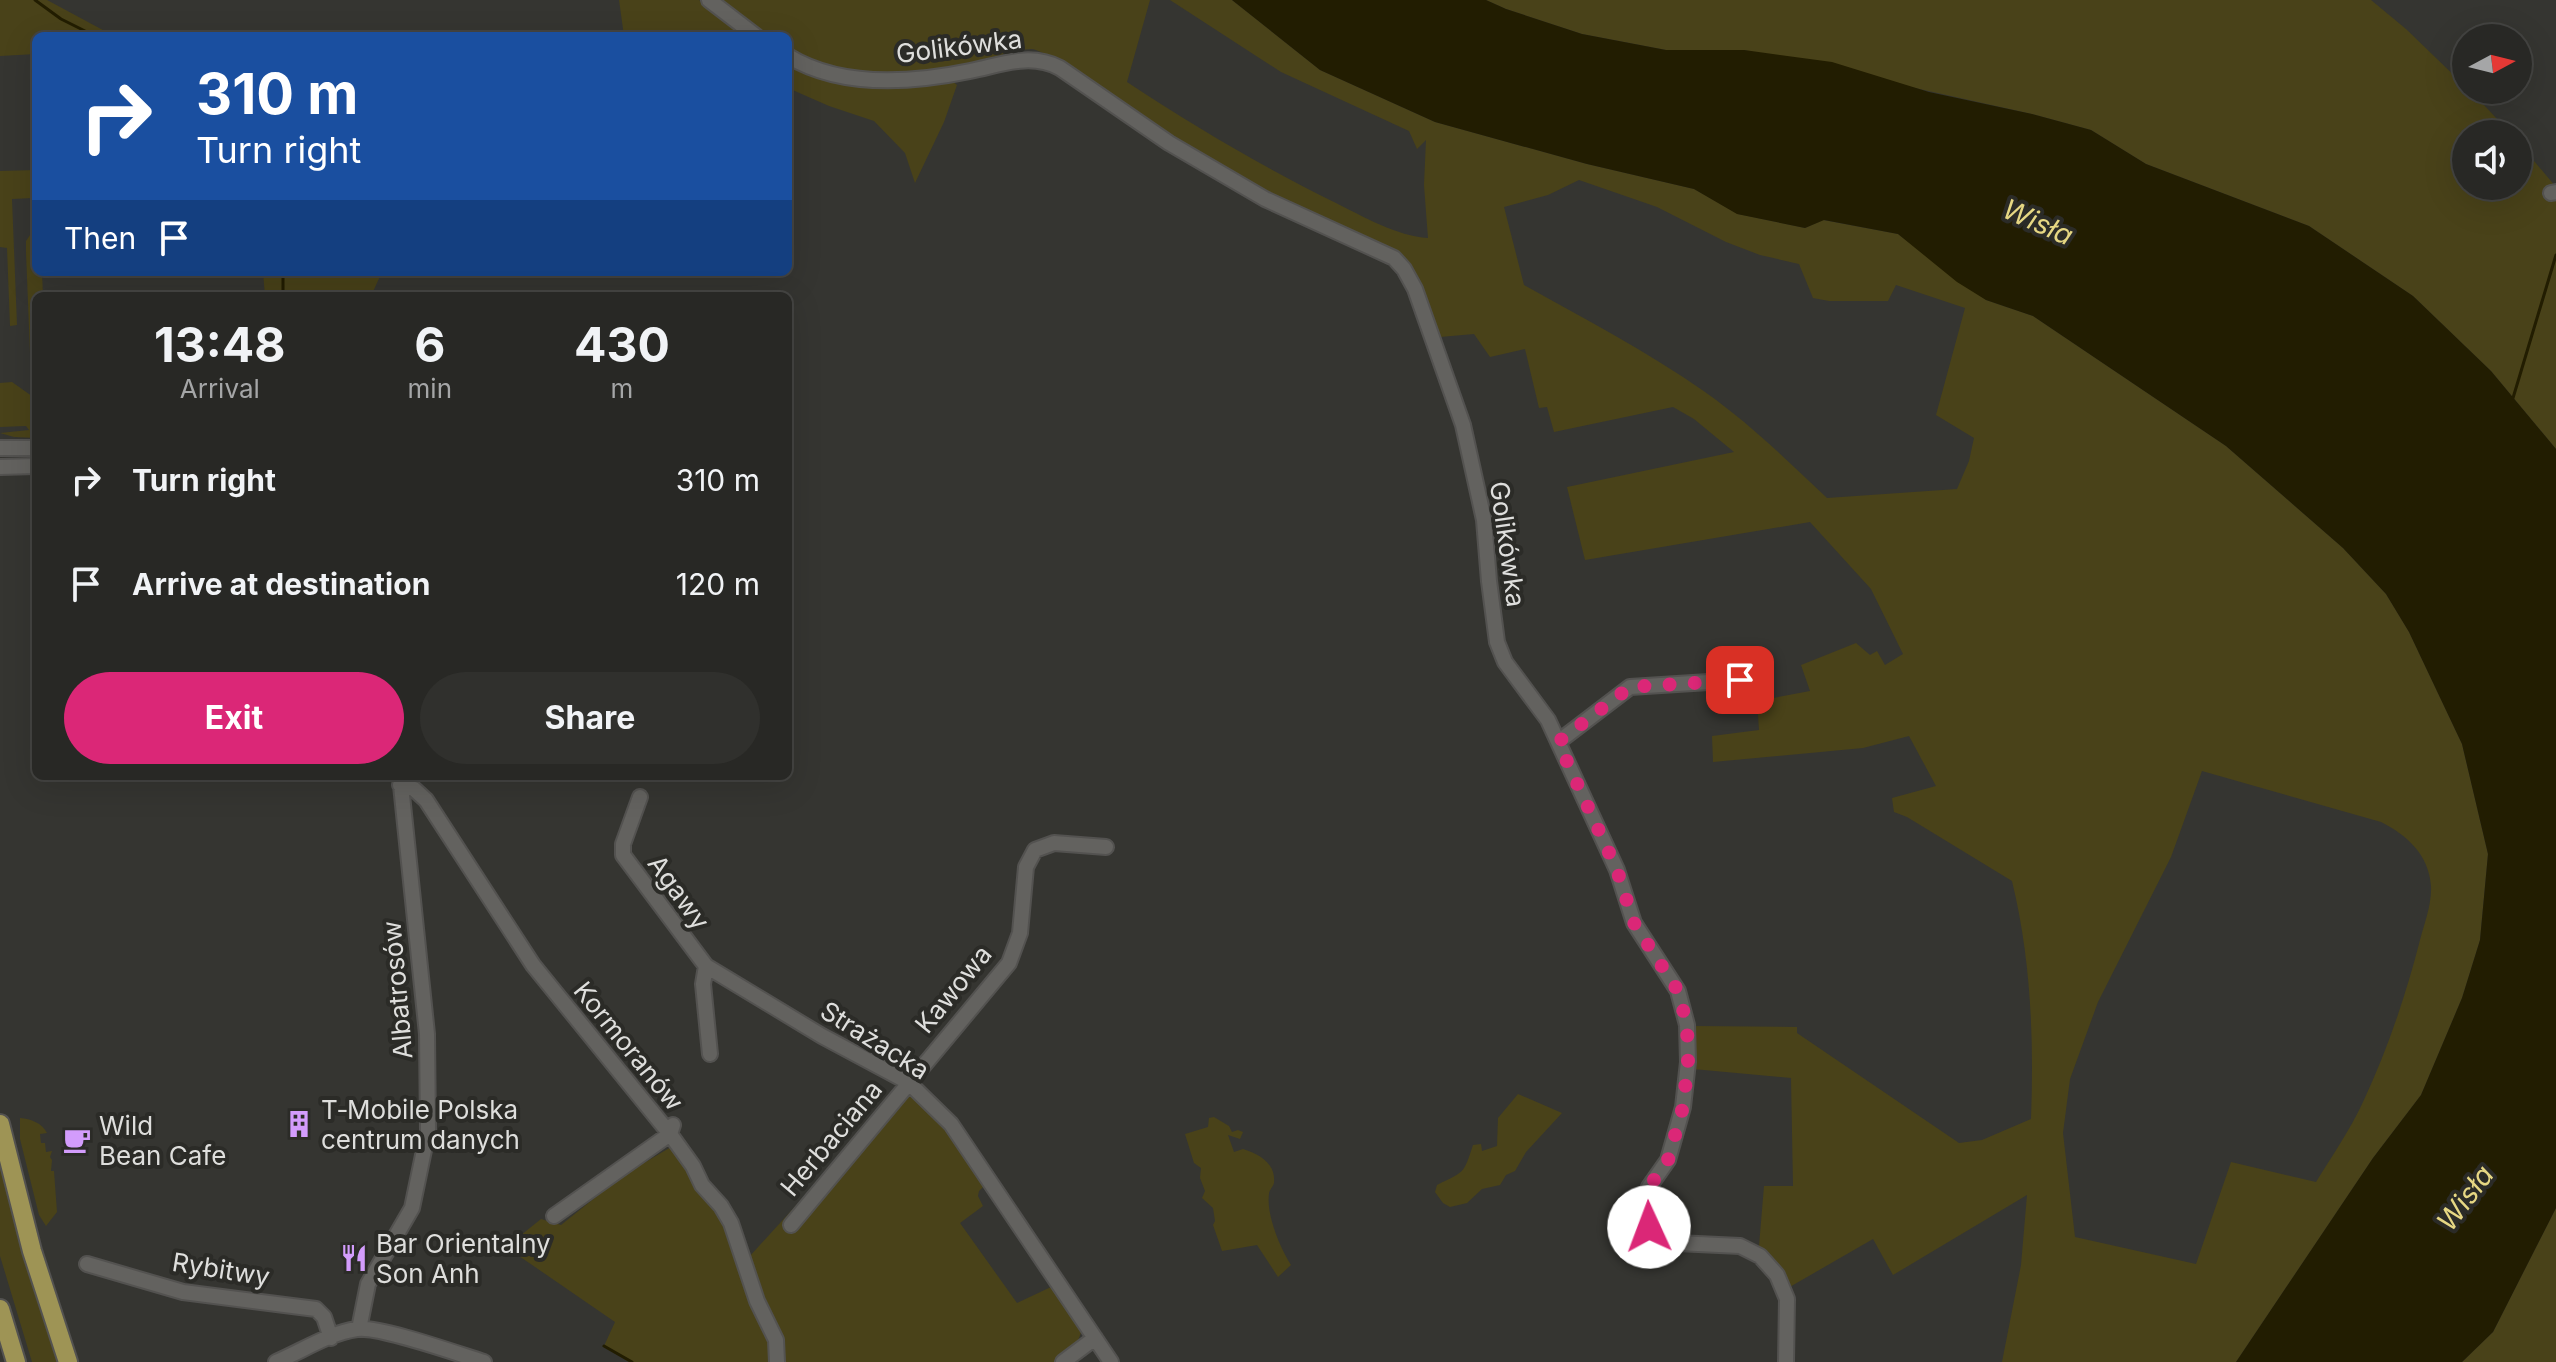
<!DOCTYPE html>
<meta charset="utf-8">
<style>
body{margin:0;font-family:Inter,sans-serif;background:#30302d;color:#f1f3f6;height:100vh;display:flex;flex-direction:column;font-size:30px;white-space:nowrap}
*{box-sizing:border-box;margin:0}
p{font-size:26px;color:#a5a6a7}
.icon{flex:none;width:44px;height:44px;fill:none;stroke:currentColor;stroke-width:2;stroke-linecap:round;stroke-linejoin:round}
.map{position:relative;flex:1;overflow:hidden}
.drawer{position:absolute;left:32px;top:292px;width:760px;height:488px;display:flex;flex-direction:column;background:#282825;border-radius:12px;box-shadow:0 8px 32px #0002,0 0 0 2px #444442}
.drawer>*{flex:none}
.banner{position:absolute;left:32px;top:32px;width:760px;height:244px;border-radius:12px;box-shadow:0 8px 32px #0002,0 0 0 2px #444442;background:#1a4fa0;color:#fff;overflow:hidden}
.needle{width:52px;rotate:83deg}
.tools{position:absolute;left:2452px;top:24px;display:grid;gap:16px}
.tools a{display:grid;place-items:center;width:80px;height:80px;border-radius:50%;background:#282825;box-shadow:0 8px 32px #0002,0 0 0 2px #444442;font-size:40px}
.pin{position:absolute;display:grid;place-items:center;width:68px;height:68px;color:#fff;margin:-34px;border-radius:16px;box-shadow:0 4px 12px #0006}
.me{position:absolute;width:88px;margin:-44px;rotate:358deg;stroke-linejoin:round;filter:drop-shadow(0 0 6px #0008)}
.turn{display:flex;align-items:center;gap:28px;height:168px;padding:0 32px;font-size:36px}
.turn .icon{width:104px;height:104px;stroke-width:2.5}
.turn b{display:block;font-size:56px;line-height:68px}
.then{display:flex;align-items:center;height:76px;padding:0 32px;background:#0003;gap:16px;font-size:30px}
.eta{display:flex;justify-content:space-evenly;align-items:center;height:136px;text-align:center}
.eta b{font-size:48px;font-weight:700;line-height:56px}
.action{display:flex;gap:16px;margin-top:auto;padding:16px 32px}
.action a{flex:1;height:92px;border-radius:48px;background:#db2777;color:#fff;font-size:32px;font-weight:700;line-height:92px;text-align:center}
.action a+a{background:#30302d;color:#f1f3f6}
ul{padding:0;list-style:none}
li{display:flex;align-items:center;gap:24px;height:104px;padding:0 32px}
li div{flex:1}
li b{display:block;font-size:30px}
li em{font-style:normal}
.map>svg:first-child{display:block}
</style>
<div class="map">
<svg width="2556" height="1362" viewBox="0 0 2556 1362">
<rect width="100%" height="100%" fill="#353531"/>
<!-- green -->
<path fill="#494219" fill-rule="evenodd" d="M0 0H47L114 36H36V54L0 56Z
M619 0H699L748 36H624Z
M720 0H1150L1127 82C1195 127 1263 167 1336 203 1364 217 1397 236 1428 238L1424 185 1426 140 1417 149 1409 131 1281 72 1170 0H1232L1320 70 1435 122 1587 164 1694 189 1738 214 1805 228 1823 220 1898 234 1986 300 2033 316 2226 446 2343 548 2386 594 2409 632 2462 744 2488 854 2480 940 2462 998 2421 1095 2373 1158 2236 1362H2002L2021 1265 2027 1195 1893 1275 1873 1239 1788 1288 1779 1269 1759 1246 1764 1186H1793L1791 1078 1693 1069 1691 1026 1797 1027V1033L1959 1143 1982 1140 2031 1119C2034 1039 2031 959 2012 881L1907 817 1894 812 1892 798 1936 786 1909 736 1863 748 1713 762 1712 736 1759 730 1757 701 1810 691 1801 665 1856 643 1870 655 1877 651 1885 665 1903 654 1871 589 1810 522 1585 560 1567 487 1734 452 1694 419 1673 407 1554 432 1547 407 1539 408 1525 349 1490 357 1474 334 1440 337C1430 307 1423 277 1401 254L1276 199 1180 143 1050 56C1045 54 1038 50 1032 49 1017 49 982 61 965 64 910 75 837 81 788 49V36H768ZM1579 180 1657 207 1726 242 1760 255 1799 264 1813 298 1829 301H1888L1896 285 1965 308 1936 415 1974 438 1969 461 1957 489 1827 498C1788 461 1749 423 1705 392 1648 352 1585 319 1524 285L1504 207 1548 195ZM2202 771 2381 822C2407 835 2429 855 2431 886 2432 904 2424 924 2420 940 2406 995 2387 1051 2363 1102 2350 1130 2332 1156 2316 1182L2231 1162 2196 1264 2075 1237 2063 1133 2070 1079 2098 1002 2171 857Z
M1486 0H2371L2406 29 2466 87V90H2470L2511 134H2466V186H2518V142L2556 187V449L2491 371 2413 296 2309 226 2146 164 2091 130 2032 114 1744 50H1666L1582 34 1506 9Z
M788 62 798 68 952 81 957 85 944 122 915 183 905 153 874 121 829 106 788 88Z
M36 170V182L32 183 33 198 12 199 17 325 10 326 7 248 0 247V171Z
M32 232 36 233V272H42L43 296H36V386L31 379 26 252V241Z
M263 272H382L371 296H265Z
M12 382 36 399V438L14 437 0 433 29 430 26 426 0 427V383Z
M905 1086 959 1143 985 1185 979 1191 978 1196 983 1206 960 1223 1017 1303 1051 1287 1082 1330 1076 1346 1054 1362H782L749 1257Z
M1518 1094 1562 1113 1526 1152 1515 1171 1506 1175 1500 1185 1482 1189 1467 1203 1450 1207 1443 1203 1435 1192 1437 1185C1465 1171 1463 1175 1473 1145L1481 1144 1482 1151 1497 1146 1498 1118Z
M1214 1117 1229 1126 1232 1132 1238 1130 1243 1132 1240 1139 1228 1135 1234 1152 1243 1149C1259 1154 1276 1163 1274 1183 1273 1187 1269 1190 1269 1194 1266 1214 1280 1248 1291 1265L1278 1277 1257 1245 1222 1251 1213 1225 1215 1221 1213 1208 1202 1198 1205 1191 1200 1178 1201 1168 1194 1163 1185 1134 1208 1127 1209 1118Z
M20 1118C31 1119 42 1123 47 1133L40 1134 41 1143H45L46 1152 52 1151 50 1157 52 1160 51 1171H54L57 1212 46 1226 39 1215 20 1139Z
M671 1147C707 1184 724 1221 743 1268 756 1300 767 1329 774 1362H629L604 1346 615 1322 506 1247 541 1219 561 1225 622 1176Z
M0 1153 62 1362H32L0 1256Z
M2556 1208V1362H2462L2493 1332Z"/>
<!-- water -->
<path fill="#221d01" d="M1232 0H1486L1506 9 1582 34 1666 50H1744L1832 62 1929 92 2032 114 2091 130 2146 164 2309 226 2413 296 2491 371 2556 449V1208L2493 1332 2462 1362H2236L2373 1158 2421 1095 2462 998 2480 940 2488 854 2462 744 2409 632 2386 594 2343 548 2226 446 2033 316 1986 300 1957 282 1898 234 1824 220 1805 228 1737 214 1694 189 1587 164 1435 122 1320 70Z"/>
<g fill="none" stroke-linecap="round" stroke-linejoin="round">
<!-- stream -->
<path stroke="#221d01" stroke-width="3" d="M35 0 61 19 95 36
M283 296V272
M2513 398 2556 255
M604 1346 632 1362"/>
<!-- minor casing -->
<g stroke="#535250" stroke-width="18">
<path id="minor" d="M709 0 756 36
M788 56C840 88 912 83 970 71 1001 65 1030 52 1060 68L1169 143 1265 199 1394 258 1404 269 1415 289 1463 425 1484 520 1489 581 1497 642 1505 662 1548 720 1617 870 1634 923 1678 991 1687 1025 1688 1062 1683 1107 1668 1160 1649 1187 1643 1206 1649 1227 1660 1236 1677 1243 1740 1246 1760 1256 1777 1275 1787 1299 1786 1362
M2551 193 2556 192
M0 448H36
M0 467 36 466
M1558 742 1630 687 1740 680
M400 785 414 789 426 800 533 965 670 1134 693 1166 702 1185 721 1206 731 1223 757 1301 776 1340 777 1362
M640 797 623 844V855L706 966 822 1036 908 1082 951 1124 1111 1362
M706 966 703 984 710 1054
M554 1216 670 1134 673 1125
M791 1225 1009 963 1020 933 1026 867 1035 850 1054 843 1106 847
M87 1264 183 1292 316 1309 324 1317 331 1338
M359 1329 368 1284 412 1208 428 1131 427 1034 400 776
M276 1362C302 1351 329 1333 357 1329 380 1326 458 1354 484 1362
M1063 1362 1095 1338"/>
</g>
<!-- major casing -->
<g stroke="#535250" stroke-width="22">
<path id="major" d="M0 1124 32 1251 68 1362
M0 1309 16 1362"/>
</g>
<!-- minor -->
<use href="#minor" stroke="#63625f" stroke-width="14"/>
<!-- major -->
<use href="#major" stroke="#9e9455" stroke-width="18"/>
</g>
<g fill="none" stroke-linecap="round" stroke-linejoin="round">
<!-- route -->
<path stroke="#db2777" stroke-width="14" stroke-dasharray="0 25.2" d="M1649 1227 1643 1206 1649 1187 1668 1160 1683 1107 1688 1062 1687 1025 1678 991 1634 923 1617 870 1558 742 1630 687 1740 680"/>
</g>
<!-- icons -->
<defs>
<g id="building-bare" transform="scale(2.16)"><path d="M-4-6H4V6H1V3H-1V6H-4ZM-2.5-4.3h1.7v1.8h-1.7ZM.8-4.3h1.7v1.8H.8ZM-2.5-1h1.7V.8h-1.7ZM.8-1h1.7V.8H.8Z" fill="#d39cfc" stroke="#2b2b27" stroke-width="2.5" paint-order="stroke"/></g>
<g id="cafe-bare" transform="scale(2.16)"><path d="M-5.5-4.5H6V0H3Q3 3.5 0 3.5H-2.5Q-5.5 3.5-5.5 0ZM3-3.2v2h1.7v-2ZM-6 4.5H4V6H-6Z" fill="#d39cfc" stroke="#2b2b27" stroke-width="2.5" paint-order="stroke"/></g>
<g id="restaurant-bare" transform="scale(2.16)"><path d="M-5-6h1v4h1v-4h1v4h1v-4h1v5L-1.5 .5V6h-2V.5L-5-1ZM5-6V6H3V1.5H1.5Q1.5-4 5-6Z" fill="#d39cfc" stroke="#2b2b27" stroke-width="2.5" paint-order="stroke"/></g>
</defs>
<g fill-rule="evenodd">
<use href="#building-bare" x="299" y="1124"/>
<use href="#cafe-bare" x="77" y="1140"/>
<use href="#restaurant-bare" x="354" y="1258"/>
</g>
<g text-anchor="middle" dominant-baseline="central" stroke-width="8" stroke-linejoin="round" paint-order="stroke">
<!-- street labels -->
<g font-size="26" fill="#dededc" stroke="#2b2b27">
<text transform="translate(959 46) rotate(-7)">Golikówka</text>
<text transform="translate(1508 544) rotate(82)">Golikówka</text>
<text transform="translate(679 892) rotate(54)">Agawy</text>
<text transform="translate(953 989) rotate(-51)">Kawowa</text>
<text transform="translate(397 990) rotate(-95)">Albatrosów</text>
<text transform="translate(875 1040) rotate(32)">Strażacka</text>
<text transform="translate(629 1046) rotate(51)">Kormoranów</text>
<text transform="translate(831 1138) rotate(-50)">Herbaciana</text>
<text transform="translate(221 1269) rotate(9)">Rybitwy</text>
</g>
<!-- poi labels -->
<g font-size="26" fill="#dededc" stroke="#2b2b27" text-anchor="start">
<text x="321" y="1109">T‑Mobile Polska<tspan x="321" dy="30">centrum danych</tspan></text>
<text x="99" y="1125">Wild<tspan x="99" dy="30">Bean Cafe</tspan></text>
<text x="376" y="1243">Bar Orientalny<tspan x="376" dy="30">Son Anh</tspan></text>
</g>
<!-- water labels -->
<g font-size="28" font-style="italic" fill="#e6d783" stroke="#2b2b27">
<text transform="translate(2038 222) rotate(24)">Wisła</text>
<text transform="translate(2465 1198) rotate(-53)">Wisła</text>
</g>
</g>
</svg>
<div class="tools">
<a><svg class="needle" viewBox="-14 -14 28 28"><path d="M0-13l5 13h-10z" fill="#e53935"/><path d="M0 13l5-13h-10z" fill="#a5a6a7"/></svg></a>
<a><svg class="icon" aria-label="sound" viewBox="0 0 24 24"><path d="M4 9h4l5-4v14l-5-4H4zM17 9q2 3 0 6"/></svg></a>
</div>
<div class="pin" style="left:1740px;top:680px;background:#d93025"><svg class="icon" aria-label="arrive" viewBox="0 0 24 24"><path d="M6 21V4h12l-3 4 3 4H6"/></svg></div>
<svg class="me" style="left:1649px;top:1227px" viewBox="-20 -20 40 40"><circle r="19" fill="#fff"/><path d="M0-13L10 11 0 6-10 11z" fill="#db2777"/></svg>
<div class="banner">
<div class="turn"><svg class="icon" aria-label="right" viewBox="0 0 24 24"><path d="M7 20v-9h11M14 6l5 5-5 5"/></svg><div><b>310 m</b>Turn right</div></div>
<div class="then">Then<svg class="icon" aria-label="arrive" viewBox="0 0 24 24"><path d="M6 21V4h12l-3 4 3 4H6"/></svg></div>
</div>
<section class="drawer">
<div class="eta">
<div><b>13:48</b><p>Arrival</p></div>
<div><b>6</b><p>min</p></div>
<div><b>430</b><p>m</p></div>
</div>
<ul>
<li><svg class="icon" aria-label="right" viewBox="0 0 24 24"><path d="M7 20v-9h11M14 6l5 5-5 5"/></svg><div><b>Turn right</b></div><em>310 m</em></li>
<li><svg class="icon" aria-label="arrive" viewBox="0 0 24 24"><path d="M6 21V4h12l-3 4 3 4H6"/></svg><div><b>Arrive at destination</b></div><em>120 m</em></li>
</ul>
<div class="action"><a>Exit</a><a>Share</a></div>
</section>
</div>
